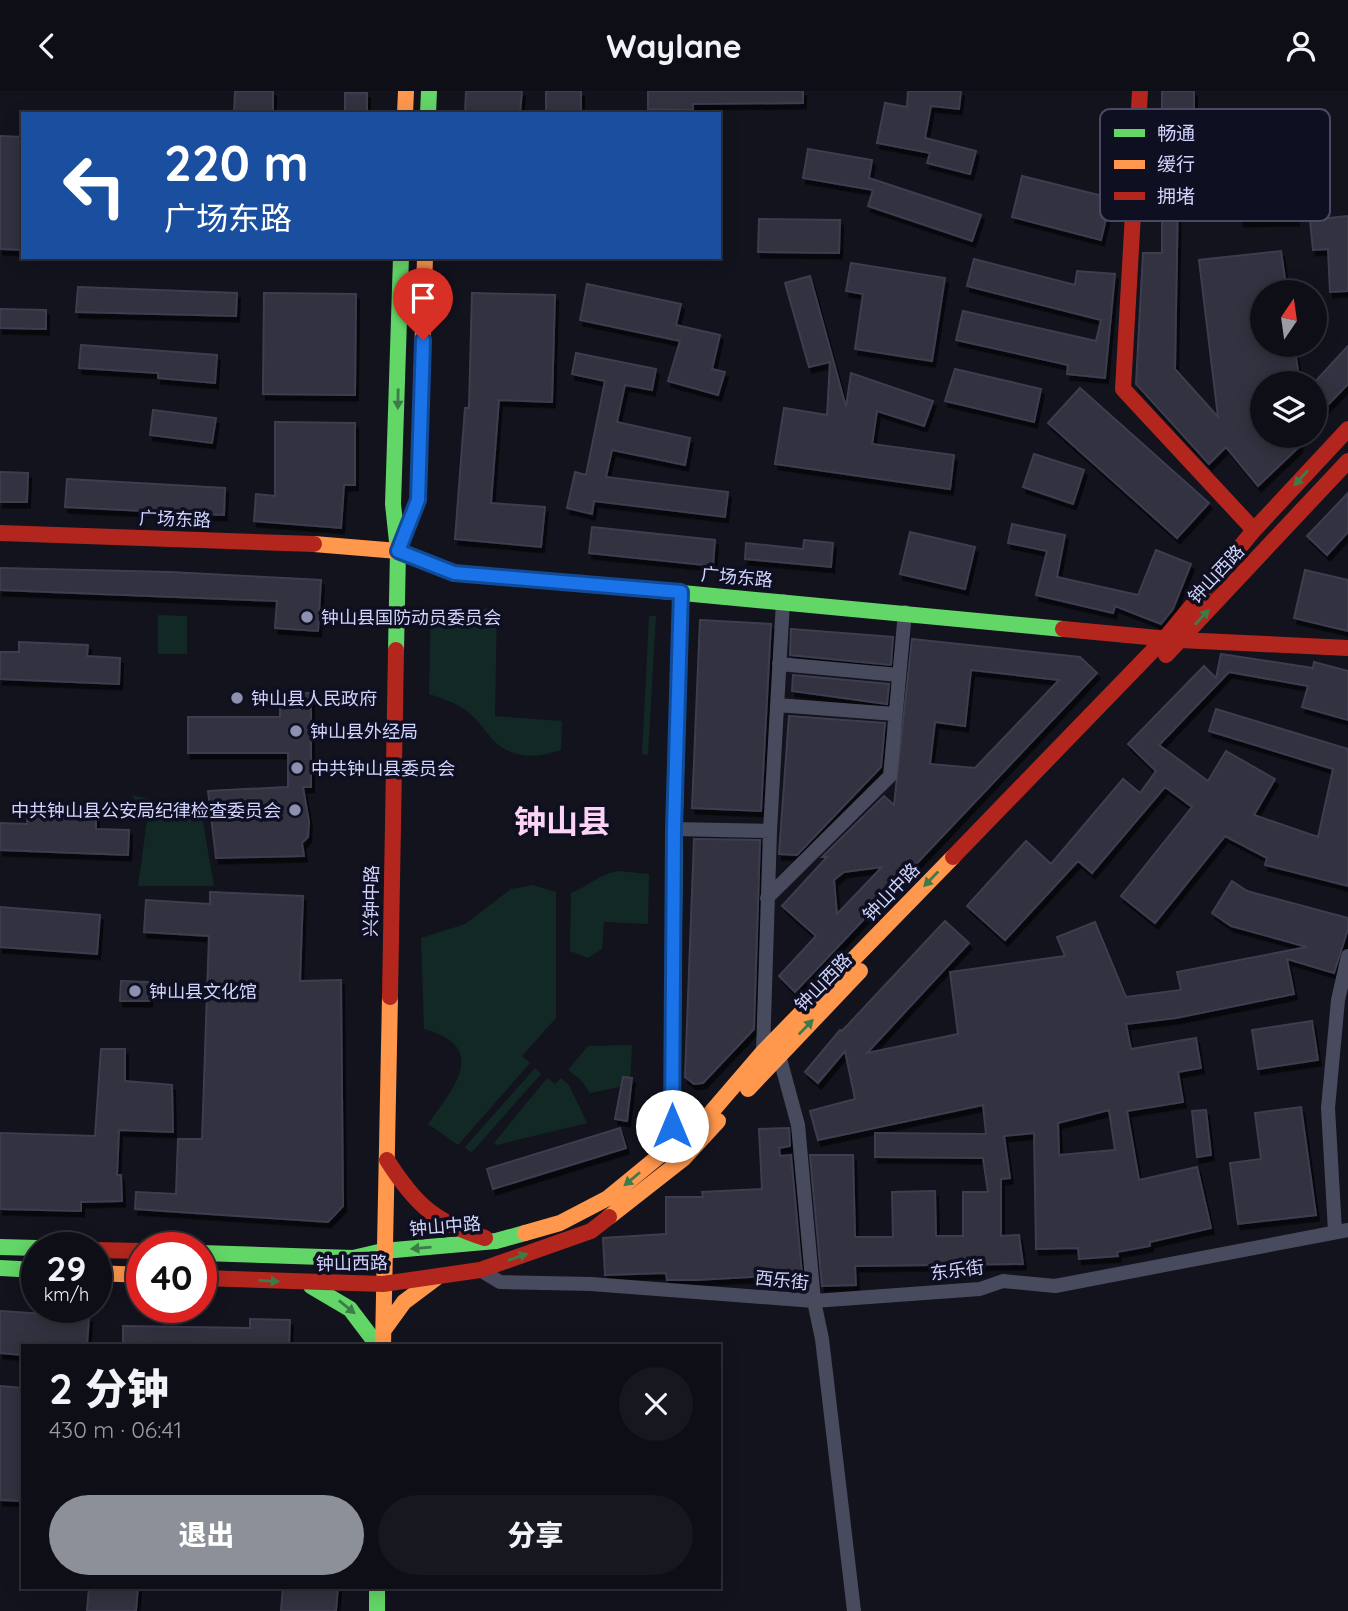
<!DOCTYPE html>
<html lang="zh">
<meta charset="utf-8">
<style>
body{margin:0;font-family:Quicksand,"Noto Sans SC",sans-serif;background:#17171f;color:#f1f3f6;height:100vh;display:flex;flex-direction:column;font-size:26px;white-space:nowrap}
*{box-sizing:border-box;margin:0}
p{font-size:23px;color:#9b9ca1}
.icon{flex:none;width:38px;height:38px;fill:none;stroke:currentColor;stroke-width:2;stroke-linecap:round;stroke-linejoin:round}
.map{position:relative;flex:1;overflow:hidden}
.details{position:absolute;left:21px;top:1253px;width:700px;height:245px;display:flex;flex-direction:column;background:#0e0e16;border-radius:0px;box-shadow:0 4px 18px #0003,0 0 0 2px #2e2e35}
.details>*{flex:none}
.guide{position:absolute;left:21px;top:21px;width:700px;height:147px;border-radius:0px;box-shadow:0 4px 18px #0003,0 0 0 2px #2e2e35;background:#1a4fa0;color:#fff;overflow:hidden}
.needle{width:46px;rotate:13deg}
.buttons{position:absolute;left:1250px;top:189px;display:grid;gap:14px}
.buttons a{display:grid;place-items:center;width:77px;height:77px;border-radius:50%;background:#0e0e16;box-shadow:0 4px 18px #0003,0 0 0 2px #2e2e35;font-size:35px}
.speed{position:absolute;left:21px;top:1141px;display:flex;gap:14px;font-size:35px;font-weight:700;text-align:center}
.speed>*{display:grid;place-content:center;width:91px;height:91px;border-radius:50%;background:#0e0e16;box-shadow:0 4px 18px #0003,0 0 0 2px #2e2e35;line-height:1}
.speed small{font-size:18px;font-weight:400}
.speed .limit{border:10px solid #d22;background:#fff;color:#111}
.pin{position:absolute;display:grid;place-items:center;width:60px;height:60px;color:#fff;margin:-72px -30px;border-radius:50% 50% 50% 0;rotate:-45deg;box-shadow:0 0 7px #0007}
.pin .icon{rotate:45deg}
.me{position:absolute;width:77px;margin:-38px;rotate:0deg;stroke-linejoin:round;filter:drop-shadow(0 0 5px #0008)}
.turn{display:flex;align-items:center;gap:24px;height:147px;padding:0 28px;font-size:32px}
.turn .icon{width:91px;height:91px;stroke-width:2.5}
.turn b{display:block;font-size:49px;line-height:60px}
.round{display:grid;place-items:center;flex:none;width:74px;height:74px;border-radius:37px;background:#17171f}
.head{display:flex;align-items:center;justify-content:space-between;height:119px;padding:0 28px}
h1{font-size:42px;font-weight:800;line-height:52px}
.action{display:flex;gap:14px;margin-top:auto;padding:14px 28px}
.action a{flex:1;height:80px;border-radius:42px;background:#8c9099;color:#fff;font-size:28px;font-weight:800;line-height:80px;text-align:center}
.action a+a{background:#17171f;color:#f1f3f6}
header{display:flex;justify-content:space-between;align-items:center;height:91px;padding:0 28px;background:#0e0e16;font-size:32px;font-weight:800}
.map>svg:first-child{display:block}
</style>
<header><svg class="icon" aria-label="back" viewBox="0 0 24 24"><path d="M15 5l-7 7 7 7"/></svg>Waylane<svg class="icon" aria-label="person" viewBox="0 0 24 24"><circle cx="12" cy="8" r="4"/><path d="M4 21q1-7 8-7t8 7"/></svg></header>
<div class="map">
<svg width="1348" height="1520" viewBox="0 0 1348 1520">
<defs>
<filter id="shadow"><feDropShadow dx="3" dy="5.5" stdDeviation="0" flood-color="#0009"/></filter>
</defs>
<rect width="100%" height="100%" fill="#12131d"/>
<!-- green -->
<path fill="#122824" d="M431 515 497 518 495 625 562 630 561 659C537 667 514 669 494 650 484 640 478 627 464 618 454 611 441 607 429 603Z
M158 524 187 525V563H158Z
M649 525H656L648 664 642 663Z
M132 704 201 720 214 795H138L147 729Z
M619 780 649 783 648 833 604 831 602 858 588 867 570 860 571 802C591 794 597 784 619 780Z
M533 794 556 801V927L522 965 530 972 458 1054 428 1033C455 995 489 956 424 938L421 847 465 833 511 798Z
M632 954 630 994 590 1002 581 989 568 979 588 955Z
M535 977 541 983 471 1062 465 1056Z
M547 987 555 993 561 987 569 994 587 1032 497 1054 494 1052Z"/>
<!-- building -->
<path fill="#30303f" stroke="#3d3e50" stroke-width="2" fill-rule="evenodd" filter="url(#shadow)" d="M235 0H273V23H234Z
M466 0H522L520 23H465Z
M546 0H581V23H546Z
M648 0H803V12L693 13V19L648 18Z
M908 0H961L959 18 931 15 925 47 976 60 970 83 927 72 930 62 877 52 885 12 907 16Z
M1162 0H1194V102L1178 103 1175 278 1218 326 1199 169 1281 160 1287 201H1262V254H1294L1300 292H1262V345H1302L1299 356 1258 395 1226 356 1209 373 1136 293 1143 162H1162Z
M345 2H367V23H345Z
M0 45 23 46V159L0 158Z
M808 58 872 69 869 87 981 124 972 150 868 115 873 99 803 87Z
M1022 85 1111 107 1101 149 1012 126Z
M1295 101 1296 129 1241 130 1240 102Z
M1348 125V200L1330 201 1328 158 1313 159 1310 129Z
M759 128 840 129 839 162 758 161Z
M974 168 1075 194 1077 180 1115 183 1105 287 1067 283 1068 274 956 249 963 220 1096 250 1101 229 967 195Z
M851 172 945 187 932 270 855 258 863 203 846 200Z
M810 185 846 316 851 282 933 310 924 335 877 320 872 353 954 364 950 398 775 373 784 317 827 324 830 271 809 276 785 192Z
M587 193 681 213 676 234 720 244 712 278 725 281 718 304 668 290 680 250 580 229Z
M78 196 237 202 236 225 76 221Z
M264 202 356 203 355 304 263 303Z
M472 202 555 204 552 311 499 309 491 412 545 416 541 456 455 448 465 317H469Z
M0 218 46 219V238L0 237Z
M81 254 217 264 215 292 158 287V282L79 277Z
M1348 255V293L1326 316 1314 299V292Z
M576 262 656 278 652 299 625 294 617 331 690 347 685 374 612 359 606 386 728 401 725 426 594 410 592 423 567 417 575 381 586 384 605 290 572 283Z
M955 278 1041 298 1034 331 945 310Z
M1080 297 1209 412 1177 447 1048 332Z
M153 319 216 327 212 352 150 344Z
M275 331 355 332V394H344L341 437 254 430 256 403 275 405Z
M1034 363 1084 379 1073 413 1023 396Z
M0 381 28 382 27 411H0Z
M67 388 225 397 224 424 65 416Z
M1348 402V441L1327 464 1307 445Z
M1012 433 1065 444 1057 486 1138 504 1156 459 1191 473 1173 518 1161 533 1115 515 1113 522 1036 504 1047 460 1008 452Z
M592 436 715 449 713 475 589 462Z
M910 441 975 456 965 498 900 483Z
M804 449 833 452 831 476 745 468 746 452 803 458Z
M0 477 170 481 321 489 318 540 275 537 277 510 0 499Z
M1305 479 1348 489V540L1294 527Z
M700 529 771 533 761 720 692 717Z
M791 538 893 546 891 574 790 564Z
M912 548 1080 566 1097 582 795 901 779 885 816 845 782 815 827 766H822L884 705 894 714ZM971 579 1059 589 975 677 930 673 935 631 965 635ZM882 776 837 823 834 789 844 781Z
M19 551 88 554 87 565 120 567 119 593 0 588V561H19Z
M1221 563 1313 577 1314 571 1348 580V629L1302 616 1308 595 1229 581 1159 654 1208 690 1226 660 1275 688 1254 724 1318 746 1333 678 1209 640 1216 618 1348 658V795L1265 774 1267 767 1225 745 1155 832 1121 805 1192 716 1165 696 1092 782 1078 770 1005 849 967 815 1026 750 1051 773 1123 688 1140 702 1156 680 1128 653 1204 575 1216 587Z
M793 584 889 593 887 613 792 600Z
M280 602H311V696H303L309 731 308 746 302 752 304 765 216 767 208 700 288 696V662H188V626H280Z
M789 625 885 632 881 676 797 764 779 763Z
M28 723 96 726V738L129 739 128 764 0 759V732L27 733Z
M694 748 760 749 754 938 703 992 694 993 685 986Z
M1232 790 1247 800 1348 827V838L1334 882 1287 868 1294 903 1176 927 1126 933 1131 958 1196 947 1201 977 1178 981 1183 1011 1127 1020 1139 1089 1197 1076 1211 1137 1150 1151V1155L1117 1161 1118 1165 1079 1168 1078 1157 1036 1158 1034 1042 1004 1045 1010 1087 1001 1088V1145L1019 1144 1023 1173 855 1175 856 1194 822 1195 810 1064H853L855 1146H893L892 1101 935 1100 936 1145H963V1101H988L983 1067 875 1066V1042L986 1043 983 1014 818 1049 810 1020 855 1008 845 960 818 992 805 981 840 939 842 940 945 830 969 852 867 962 958 943 950 881 1065 865 1057 846 1095 831 1126 906 1181 899 1177 881 1307 856 1231 835 1212 822ZM1109 1019 1115 1059 1059 1064 1058 1032Z
M210 801 303 805 300 890 341 889 343 1115 328 1131 135 1118 136 1101 176 1103 178 1048H202L209 845 144 841 146 809 210 813Z
M0 816 100 824 97 863 0 856Z
M121 890 149 891V910H120Z
M1312 930 1318 969 1258 978 1252 939Z
M101 958H125V990L172 994 173 1041 119 1039 117 1084H121L122 1110 81 1111V1120L0 1118V1042L95 1045Z
M623 986 632 987 627 1030 615 1028Z
M1301 1016 1316 1124 1238 1133 1230 1072 1261 1068 1255 1022Z
M1206 1019 1211 1064 1197 1066 1192 1020Z
M620 1037 626 1057 493 1098 487 1078Z
M789 1037 790 1055 779 1057 780 1065 791 1064 802 1183 696 1189H667L666 1182 605 1184 603 1147 666 1143V1106H703L702 1101 762 1098 759 1038Z
M0 1220 89 1226 87 1255H23V1264L0 1262Z
M250 1228 290 1229 289 1255H123V1235L250 1237Z
M0 1295 23 1297V1410L0 1409Z
M89 1496H138L136 1520H87Z
M283 1496H338L336 1520H281Z"/>
<g fill="none" stroke-linecap="round" stroke-linejoin="round">
<!-- street -->
<path stroke="#484b5e" stroke-width="14" d="M779 573 899 584
M777 614 895 623
M674 738 770 740
M767 807 890 685 905 521
M763 961 770 740 783 510
M779 964 798 1034 814 1210 980 1198 1003 1190 1055 1195 1348 1139
M1335 1140 1328 1017 1338 909 1348 865
M480 1179 500 1191 591 1193 814 1210 822 1248 854 1520"/>
<!-- fast -->
<path stroke="#63d668" stroke-width="16" d="M428 23 429 0
M630 497 1063 538
M396 559 398 460 393 413 401 166
M675 721 672 1055 677 1062
M0 1156 37 1157
M201 1162 353 1167 383 1160 496 1150 525 1142
M0 1177 37 1179
M311 1195 350 1218 378 1255
M377 1496V1520"/>
<!-- slow -->
<path stroke="#ff974d" stroke-width="16" d="M405 23 406 0
M314 453 398 460 454 482 630 497
M400 456 418 409 425 166
M675 721 681 501
M748 998 860 880
M609 1126 683 1068 718 1030
M525 1142 560 1132 608 1107 708 1025 763 961 953 766
M96 1182 142 1184
M383 1240 404 1211 436 1187
M383 1255 390 906"/>
<!-- jam -->
<path stroke="#b3261e" stroke-width="16" d="M1140 0 1123 298 1254 439
M0 442 314 453
M1063 538 1180 549 1348 557
M1166 564 1348 370
M953 766 1166 546 1254 439 1348 338
M390 906 396 559
M387 1069C415 1113 434 1131 485 1147
M96 1159 142 1160
M201 1187 383 1193 480 1179 591 1140 609 1126"/>
</g>
<!-- one-way arrows -->
<defs><path id="oneway-solid" d="M-6-.8H1V-3.2L6.5 0L1 3.2V.8H-6Z" transform="scale(1.75)"/></defs>
<g fill="#3d7c48">
<use href="#oneway-solid" transform="translate(398 308) rotate(91)"/>
<use href="#oneway-solid" transform="translate(1301 387) rotate(132)"/>
<use href="#oneway-solid" transform="translate(1202 526) rotate(-47)"/>
<use href="#oneway-solid" transform="translate(931 788) rotate(134)"/>
<use href="#oneway-solid" transform="translate(806 936) rotate(-46)"/>
<use href="#oneway-solid" transform="translate(632 1088) rotate(140)"/>
<use href="#oneway-solid" transform="translate(421 1157) rotate(175)"/>
<use href="#oneway-solid" transform="translate(518 1166) rotate(-19)"/>
<use href="#oneway-solid" transform="translate(269 1190) rotate(3)"/>
<use href="#oneway-solid" transform="translate(347 1216) rotate(39)"/>
</g>
<g fill="none" stroke-linecap="round" stroke-linejoin="round">
<!-- route casing -->
<g stroke="#114b97" stroke-width="18">
<path id="route" d="M423 249 418 409 398 460 454 482 681 501 674 738 672 1035"/>
</g>
<!-- route -->
<use href="#route" stroke="#1a73e8" stroke-width="12"/>
</g>
<!-- markers -->
<g fill="#8e90af" stroke="#0e0f21" stroke-width="2.5">
<circle cx="307" cy="526" r="7"/>
<circle cx="237" cy="607" r="7"/>
<circle cx="296" cy="640" r="7"/>
<circle cx="297" cy="677" r="7"/>
<circle cx="295" cy="719" r="7"/>
<circle cx="135" cy="900" r="7"/>
</g>
<g text-anchor="middle" dominant-baseline="central" stroke-width="7" stroke-linejoin="round" paint-order="stroke">
<!-- street labels -->
<g font-size="18" fill="#d1d4fd" stroke="#0e0f21">
<text transform="translate(175 428) rotate(2)">广场东路</text>
<text transform="translate(1216 483) rotate(-47)">钟山西路</text>
<text transform="translate(737 486) rotate(5)">广场东路</text>
<text transform="translate(891 801) rotate(-46)">钟山中路</text>
<text transform="translate(371 810) rotate(-89)">兴钟中路</text>
<text transform="translate(823 891) rotate(-46)">钟山西路</text>
<text transform="translate(445 1135) rotate(-5)">钟山中路</text>
<text transform="translate(352 1172) rotate(-1)">钟山西路</text>
<text transform="translate(957 1179) rotate(-7)">东乐街</text>
<text transform="translate(782 1189) rotate(6)">西乐街</text>
</g>
<!-- poi labels -->
<g font-size="18" fill="#d1d4fd" stroke="#0e0f21" text-anchor="start">
<text x="321" y="526">钟山县国防动员委员会</text>
<text x="251" y="607">钟山县人民政府</text>
<text x="310" y="640">钟山县外经局</text>
<text x="311" y="677">中共钟山县委员会</text>
<text x="281" y="719" text-anchor="end">中共钟山县公安局纪律检查委员会</text>
<text x="149" y="900">钟山县文化馆</text>
</g>
<!-- town labels -->
<g font-size="32" font-weight="bold" fill="#fdd3f5" stroke="#0e0f21">
<text x="562" y="730">钟山县</text>
</g>
</g>
<!-- legend -->
<rect x="1100" y="18" width="230" height="112" rx="10" fill="#0e0f21" stroke="#484a63" stroke-width="2"/>
<rect x="1114" y="38" width="31" height="8" fill="#63d668"/>
<rect x="1114" y="69" width="31" height="9" fill="#ff974d"/>
<rect x="1114" y="101" width="31" height="8" fill="#b3261e"/>
<g font-size="19" fill="#d1d4fd">
<text x="1157" y="49">畅通</text>
<text x="1157" y="80">缓行</text>
<text x="1157" y="112">拥堵</text>
</g>
</svg>
<div class="buttons">
<a><svg class="needle" viewBox="-14 -14 28 28"><path d="M0-13l5 13h-10z" fill="#e53935"/><path d="M0 13l5-13h-10z" fill="#9b9ca1"/></svg></a>
<a><svg class="icon" aria-label="layers" viewBox="0 0 24 24"><path d="M12 4l9 5-9 5-9-5zM3 14l9 5 9-5"/></svg></a>
</div>
<div class="speed"><div>29<small>km/h</small></div><div class="limit">40</div></div>
<div class="pin" style="left:423px;top:249px;background:#d93025"><svg class="icon" aria-label="arrive" viewBox="0 0 24 24"><path d="M6 21V4h12l-3 4 3 4H6"/></svg></div>
<svg class="me" style="left:672px;top:1035px" viewBox="-20 -20 40 40"><circle r="19" fill="#fff"/><path d="M0-13L10 11 0 6-10 11z" fill="#1a73e8"/></svg>
<div class="guide">
<div class="turn"><svg class="icon" aria-label="left" viewBox="0 0 24 24"><path d="M17 20v-9H6M10 6l-5 5 5 5"/></svg><div><b>220 m</b>广场东路</div></div>
</div>
<section class="details">
<div class="head"><div><h1>2 分钟</h1><p>430 m · 06:41</p></div><a class="round"><svg class="icon" aria-label="close" viewBox="0 0 24 24"><path d="M6 6l12 12M18 6L6 18"/></svg></a></div>
<div class="action"><a>退出</a><a>分享</a></div>
</section>
</div>
